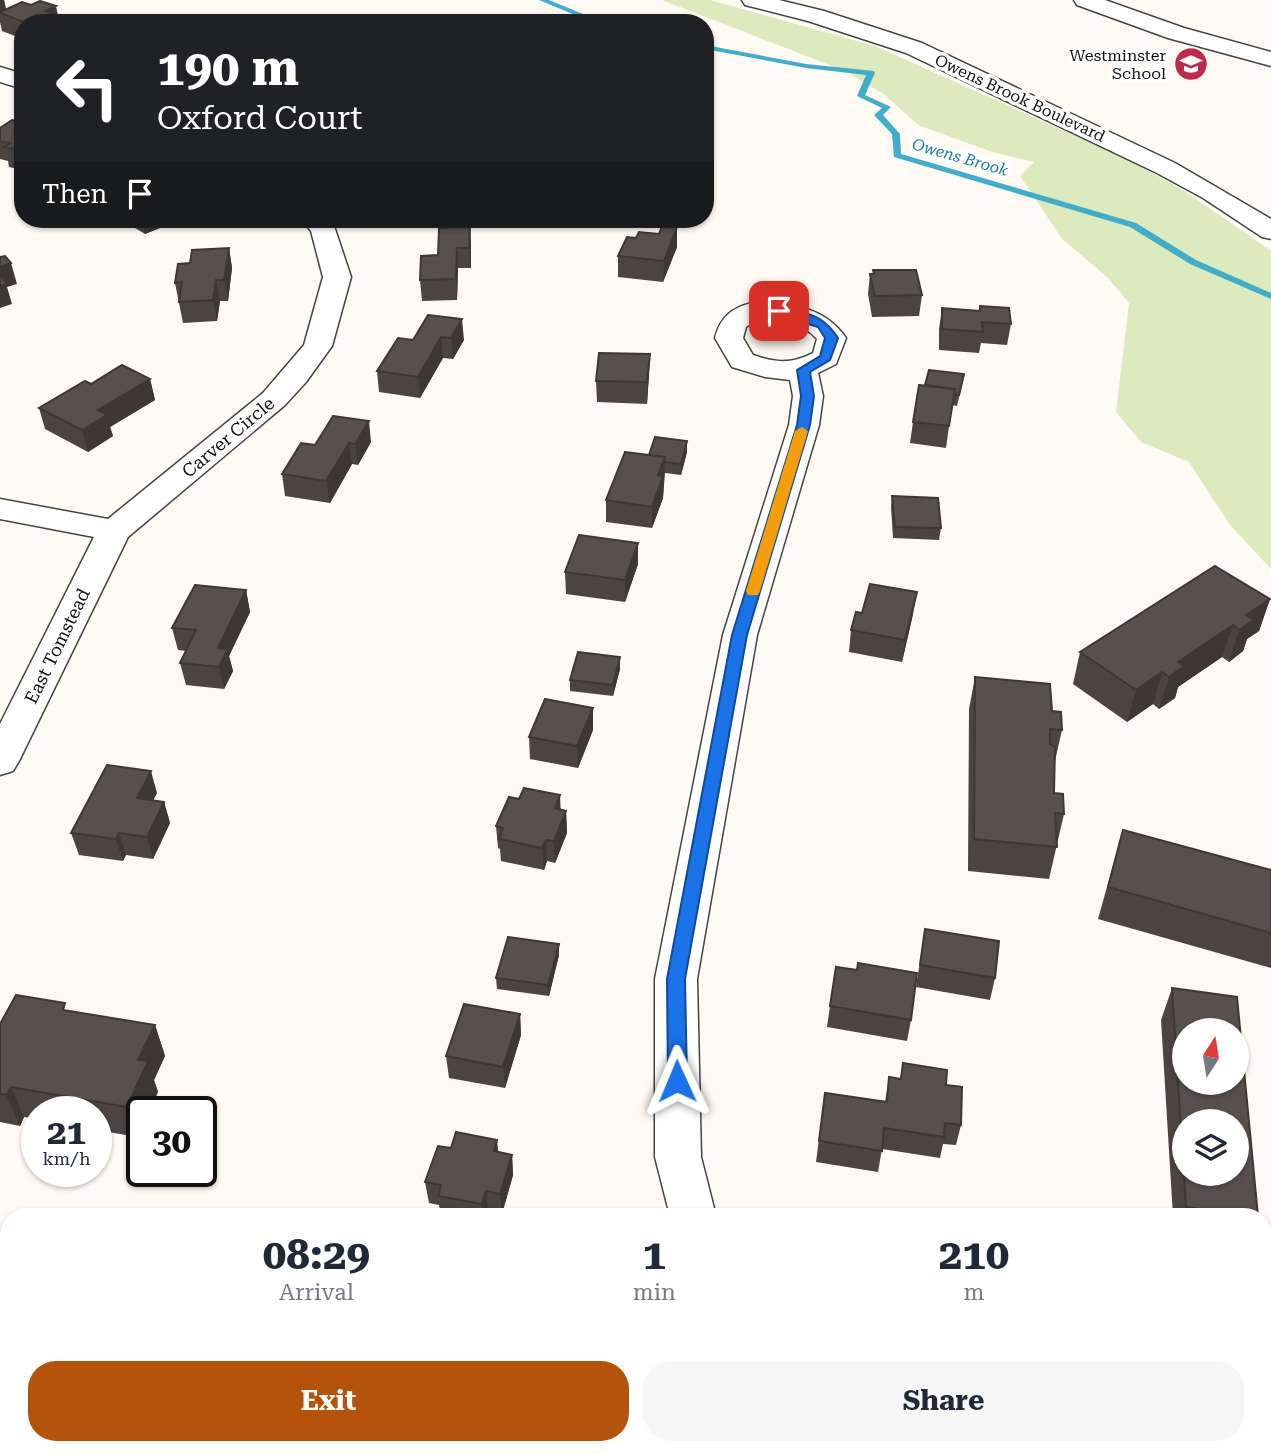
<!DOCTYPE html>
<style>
body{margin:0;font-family:"Roboto Serif",serif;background:#f6f6f7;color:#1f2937;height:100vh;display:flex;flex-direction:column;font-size:26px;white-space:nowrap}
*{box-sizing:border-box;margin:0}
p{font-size:23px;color:#747a83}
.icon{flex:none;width:38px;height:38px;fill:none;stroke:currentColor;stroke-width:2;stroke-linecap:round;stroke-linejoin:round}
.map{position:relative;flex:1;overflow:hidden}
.drawer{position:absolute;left:0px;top:1208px;width:1272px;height:247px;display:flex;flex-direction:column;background:#fff;border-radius:28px 28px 0 0;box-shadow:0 2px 5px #0004}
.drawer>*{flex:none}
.hud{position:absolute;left:14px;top:14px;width:700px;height:214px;border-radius:28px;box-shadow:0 2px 5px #0004;background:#202124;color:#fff;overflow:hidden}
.needle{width:46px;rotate:12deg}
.controls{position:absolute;left:1172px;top:1018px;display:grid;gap:14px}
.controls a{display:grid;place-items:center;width:77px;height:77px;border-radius:50%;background:#fff;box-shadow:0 2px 5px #0004;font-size:35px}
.speed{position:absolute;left:21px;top:1096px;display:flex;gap:14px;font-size:35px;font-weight:700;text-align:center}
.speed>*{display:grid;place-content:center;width:91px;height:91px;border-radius:50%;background:#fff;box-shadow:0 2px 5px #0004;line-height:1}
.speed small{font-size:18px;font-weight:400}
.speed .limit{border:4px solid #111;border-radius:10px;background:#fff;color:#111}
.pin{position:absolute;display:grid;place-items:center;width:60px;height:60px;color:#fff;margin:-30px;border-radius:14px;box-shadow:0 4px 10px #0006}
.me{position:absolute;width:77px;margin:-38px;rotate:359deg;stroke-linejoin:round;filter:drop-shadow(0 0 5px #0008)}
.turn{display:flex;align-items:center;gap:24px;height:147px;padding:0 28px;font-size:32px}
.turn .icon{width:91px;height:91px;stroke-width:2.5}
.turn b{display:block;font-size:49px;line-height:60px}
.then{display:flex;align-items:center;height:66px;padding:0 28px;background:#0003;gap:14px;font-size:26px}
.eta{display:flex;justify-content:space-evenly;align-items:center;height:119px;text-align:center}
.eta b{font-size:42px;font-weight:700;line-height:49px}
.button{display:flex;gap:14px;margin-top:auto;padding:14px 28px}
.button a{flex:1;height:80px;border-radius:28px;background:#b45309;color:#fff;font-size:28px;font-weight:700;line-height:80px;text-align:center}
.button a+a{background:#f6f6f7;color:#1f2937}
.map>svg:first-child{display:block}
</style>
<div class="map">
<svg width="1271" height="1453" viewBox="0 0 1271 1453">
<rect width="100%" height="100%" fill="#fffbf4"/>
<!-- green -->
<path fill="#dceabd" d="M662 0H710L875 46 1127 159 1183 190 1267 248 1271 251V569L1230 525 1189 462 1141 442 1116 412 1129 303 1107 277 1062 239 1020 176 1034 162 992 152 918 125 885 95 845 71Z"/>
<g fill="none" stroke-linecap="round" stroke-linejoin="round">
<!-- stream -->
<path fill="#41adcc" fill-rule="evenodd" d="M539 0H549L605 23H594Z
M705 45 806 64 874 71 875 73 865 95 891 107 883 115 900 134 901 154 1136 223 1196 260 1271 293V299L1190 264 1130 227 894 157 892 134 874 115 882 108 857 96 866 75 806 68 705 49Z"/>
<!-- street casing -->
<g stroke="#444" stroke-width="3">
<path id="street" d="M742 0H779L824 11 922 43 1175 163 1271 219V239L1262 237 1203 198 1157 173 906 53 808 21 745 5Z
M1074 0H1105L1184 28 1271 52V66L1168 38 1077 5Z
M0 67 23 74V89L0 82Z
M301 219H329L333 223 351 277 332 346 306 382 285 405 128 537 19 761 13 771 0 775V724L94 537 0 519V499L108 519 263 393 304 345 323 277 311 231Z
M752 303C789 303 824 306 846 338L836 364 818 373 823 396 819 425 757 635 697 979 701 1157 716 1216H670L655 1157V979L723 635 789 425 793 396 790 380 765 377 732 367 715 338C720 318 731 308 752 303ZM758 319C781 320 801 321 817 339L813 353C791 364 776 363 753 355L743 338 746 327Z
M718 1446H770L772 1453H720Z"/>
</g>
<!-- street -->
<use href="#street" fill="#fff" fill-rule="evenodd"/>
</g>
<!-- wall -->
<path fill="#4d4442" d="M0 0H4L6 9 58 15 64 18 66 23H23V39L2 31 0 22Z
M23 122V170L9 167 8 161 0 159V128Z
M120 219H182L145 234Z
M470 227 471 247V268H458L457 300 422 301 420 280 438 255Z
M677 227V247L663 282 618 277V256L636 238 659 234Z
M229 248 232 268 228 301H220L217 321 183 323 175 283Z
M873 270 922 295 919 316 872 317 868 294 870 274H873Z
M980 306 1011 324 1007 345 981 343 979 353 939 350V329L942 308 979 311Z
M428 315 464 340 453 359 443 358 420 398 379 392 377 371 413 340Z
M650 354 647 404 597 402 596 381Z
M150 379 155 400 110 427 113 436 88 452 45 429 39 408 91 384Z
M925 385H962L957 406 952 405 946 448 910 443 913 422Z
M333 416 371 442 358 465 352 464 330 503 285 496 282 474 315 445Z
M687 452 681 475 665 473 663 498 652 528 606 522V500L649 455Z
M892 496 941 528 939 540 893 538 891 507Z
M638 543V564L625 602 566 594 565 572Z
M246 590 250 612 229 656 233 671 224 689 186 685 180 663 186 651 178 650 172 628Z
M1270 599 1259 631 1247 639 1243 651 1229 662 1222 657 1178 687 1175 698 1159 709 1153 704 1127 722 1073 684 1080 652Z
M862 613 913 614 902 662 849 652 851 630Z
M620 657V669L613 696 570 691V680Z
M975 677 1052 711 1062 730 1055 761 1054 793 1064 814 1049 879 968 871 969 709Z
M593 730 578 768 530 759 529 737Z
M157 793 153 800 164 802 170 823 153 859 126 855 123 861 79 855 71 833Z
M561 809 566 811 567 833 555 863 547 861 544 870 501 861 500 849 498 848 496 826Z
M1123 830 1271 870V968L1098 919Z
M925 929 995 978 990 1000 916 987Z
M559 944V955L549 996 497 989 496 978Z
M1172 988 1258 1216H1173L1161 1020Z
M830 1006 911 1020 907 1041 827 1027Z
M68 1011 155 1025 165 1056 154 1080 158 1092 142 1111V1129L138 1137 96 1130V1111H37V1119L24 1117 20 1126 0 1122V1024Z
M520 1014 521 1035 505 1088 449 1078 446 1056Z
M903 1063 946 1085 961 1125 956 1145 943 1144 940 1158 882 1149 878 1172 816 1162 825 1093 885 1102 889 1077 900 1079Z
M451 1148 498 1152 512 1155 513 1175 502 1214 488 1212 487 1216H441L439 1205 429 1203 425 1182Z
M1266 1401 1271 1453H1242L1244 1446H1264V1406Z"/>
<!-- shaded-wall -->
<path fill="#3e3736" d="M0 0H4L7 14 0 13Z
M56 6 59 20 64 18 66 23H48L45 11Z
M142 219H182L145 234Z
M470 227 471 247V268L469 248Z
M677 227V247L663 282 664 261Z
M229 248 232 268 228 301 224 280Z
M457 248 458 268 457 300 456 279Z
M11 263 17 284 7 287 12 304 0 308V267Z
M216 280 220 301 217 321 213 300Z
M462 319 464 340 453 359 451 338Z
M441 337 443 358 420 398 418 377Z
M650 354 649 376 647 404V382Z
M150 379 155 400 110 427 113 436 88 452 82 430 98 410Z
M369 421 371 442 358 465 355 444Z
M687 441V452L681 475V464Z
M349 443 352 464 330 503 326 481Z
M665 457 663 498 652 528V507L658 475Z
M638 543V564L625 602V580Z
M246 590 250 612 229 656 233 671 224 689 219 667 218 648Z
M917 592 913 614 902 662 905 640Z
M1270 599 1259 631 1247 639 1243 651 1229 662 1239 630 1246 615Z
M1233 625 1222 657 1178 687 1175 698 1159 709 1169 677 1178 662Z
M620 657V669L613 696V685Z
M1162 672 1153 704 1127 722 1136 690Z
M593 708V730L578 768 577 746Z
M151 771 157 793 143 820 137 798Z
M560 795 561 817 555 808Z
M164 802 170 823 153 859 147 837Z
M566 811 567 833 555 863 554 841Z
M119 833 126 855 123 861 116 839Z
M546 840 547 861 544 870 542 848Z
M559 944V955L549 996 548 985Z
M520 1014 521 1035 505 1088 503 1067Z
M155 1025 165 1056 154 1080 158 1092 150 1111H142V1129L138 1137 127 1107 138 1060Z
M11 1087 24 1117 20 1126 6 1095Z
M497 1140 499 1160 494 1151Z
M512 1155 513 1175 502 1214 500 1194Z
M486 1191 488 1212 487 1216H483L482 1204Z
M572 1446H574L575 1453H568Z"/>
<!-- building -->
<path fill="#594f4d" stroke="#3e3736" stroke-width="2" fill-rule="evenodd" d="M40 1 56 6 45 11 64 18 53 23H26L0 13V12L22 2 31 5Z
M12 120 23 122V151L4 147 10 143 0 141V128Z
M662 226 677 227 664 261 618 256 627 237 636 238 639 232 659 234Z
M470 227 469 248H457L456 279 420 280 421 256 438 255 439 228Z
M229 248 224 280H216L213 300 179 302 182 282 175 283 178 264 190 263 192 250Z
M5 256 11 263 0 267V257Z
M873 270H916L922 295 875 296 870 274H874Z
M0 275 7 284 0 286Z
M980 306 1009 308 1011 324 982 322 983 332 942 329V308L980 311Z
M428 315 462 319 451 338 441 337 418 377 377 371 398 338 413 340Z
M599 353 650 354 647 382 596 381Z
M122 365 150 379 98 410 107 415 82 430 39 408 85 381 91 384Z
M929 370 964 374 959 395 954 394 955 389 925 385Z
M919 385 955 389 949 426 913 422Z
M333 416 369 421 355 444 349 443 326 481 282 474 301 443 315 445Z
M655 437 687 441 681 464 665 462V457L649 455Z
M625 452 665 457 658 475 663 476 652 507 606 500Z
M892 496 938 498 941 528 895 527Z
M579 535 638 543 625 580 565 572Z
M1215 566 1270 599 1246 615 1254 620 1239 630 1233 625 1178 662 1184 666 1169 677 1162 672 1136 690 1080 652Z
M870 584 917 592 905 640 851 630 856 612 862 613Z
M195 585 246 590 218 648 228 649 219 667 180 663 196 630 172 628Z
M578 652 620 657 613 685 570 680Z
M975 677 1050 684 1052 711 1061 712 1062 730 1050 729V744L1055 747 1054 793 1063 794 1064 814 1055 813 1057 847 974 839Z
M545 699 593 708 577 746 529 737Z
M107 765 151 771 137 798 164 802 147 837 119 833 116 839 71 833Z
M524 788 560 795 555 808 566 811 554 841 546 840 542 848 499 839 503 828 496 826 509 797 519 799Z
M1123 830 1271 870V933L1108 887Z
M925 929 999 941 995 978 920 965Z
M508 937 559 944 548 985 496 978Z
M858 963 917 973 911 1020 830 1006 836 967 857 970Z
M1172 988 1237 997 1258 1216H1249L1186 1207ZM1185 1031H1237V1083H1185ZM1185 1122H1237V1174H1185Z
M16 995 65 1003 63 1010 155 1025 138 1060 148 1061 127 1107 11 1087 6 1095 0 1094V1024Z
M464 1004 520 1014 503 1067 446 1056Z
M903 1063 947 1070 946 1085 962 1087 961 1125 945 1123 944 1137 884 1128 882 1151 819 1141 825 1093 887 1102 889 1077 901 1079Z
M456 1132 497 1140 494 1151 512 1155 500 1194 486 1191 482 1204 438 1196 441 1185 425 1182 438 1146 451 1148Z
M1266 1401 1271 1403V1453H1252L1254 1446H1264V1412Z
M497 1446H572L568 1453H492Z"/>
<!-- route -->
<path fill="#1a73e8" stroke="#114b97" stroke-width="2" d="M779 307C806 313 822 313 838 338L830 360 810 372 814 396 810 425 747 635 685 979 687 1081 684 1087 677 1089 670 1087 668 1081 667 979 732 635 797 425 801 396 797 370 820 356 825 338 818 327 774 314V308Z"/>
<!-- slow -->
<path fill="#f59e0b" d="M802 427 808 431 760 591 758 595H748L746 591 795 431Z"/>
<!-- icons -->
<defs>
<g id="school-disc" transform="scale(1.75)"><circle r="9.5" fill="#c0294a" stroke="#fff"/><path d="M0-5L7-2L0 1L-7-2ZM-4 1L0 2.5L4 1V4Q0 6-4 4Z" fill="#fff"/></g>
</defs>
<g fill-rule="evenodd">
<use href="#school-disc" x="1191" y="64"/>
</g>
<g text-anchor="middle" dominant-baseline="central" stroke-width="7" stroke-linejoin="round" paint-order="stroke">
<!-- far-poi labels -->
<g font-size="16" fill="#111" stroke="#fff" text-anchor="end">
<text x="1166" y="55">Westminster<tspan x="1166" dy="18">School</tspan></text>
</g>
<!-- far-street labels -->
<g font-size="16" fill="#111" stroke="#fff">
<text transform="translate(1020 98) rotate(25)">Owens Brook Boulevard</text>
</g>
<!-- far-water labels -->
<g font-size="16" font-style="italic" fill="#197ea3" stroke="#fff">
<text transform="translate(960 157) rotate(16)">Owens Brook</text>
</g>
<!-- street labels -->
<g font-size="18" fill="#111" stroke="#fff">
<text transform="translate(228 437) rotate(-40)">Carver Circle</text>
<text transform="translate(57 646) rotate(-64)">East Tomstead</text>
</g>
</g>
</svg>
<div class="controls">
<a><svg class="needle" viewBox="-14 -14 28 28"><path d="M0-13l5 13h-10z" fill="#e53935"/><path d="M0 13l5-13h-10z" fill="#747a83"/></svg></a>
<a><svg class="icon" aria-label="layers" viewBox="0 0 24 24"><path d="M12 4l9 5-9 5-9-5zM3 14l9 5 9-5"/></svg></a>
</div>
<div class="speed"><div>21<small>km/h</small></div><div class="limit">30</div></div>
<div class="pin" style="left:779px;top:311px;background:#d93025"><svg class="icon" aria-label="arrive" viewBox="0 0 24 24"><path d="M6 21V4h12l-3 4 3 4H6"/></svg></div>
<svg class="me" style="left:677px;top:1081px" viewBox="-20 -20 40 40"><path d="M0-17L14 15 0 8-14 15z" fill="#1a73e8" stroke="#fff" stroke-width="4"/></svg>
<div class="hud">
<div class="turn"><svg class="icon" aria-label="left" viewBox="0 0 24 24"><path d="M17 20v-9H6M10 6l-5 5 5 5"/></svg><div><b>190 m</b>Oxford Court</div></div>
<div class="then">Then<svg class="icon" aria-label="arrive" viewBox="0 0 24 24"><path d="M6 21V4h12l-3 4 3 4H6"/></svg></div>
</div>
<section class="drawer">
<div class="eta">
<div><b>08:29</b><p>Arrival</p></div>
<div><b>1</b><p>min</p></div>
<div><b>210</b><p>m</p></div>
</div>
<div class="button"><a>Exit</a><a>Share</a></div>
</section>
</div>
